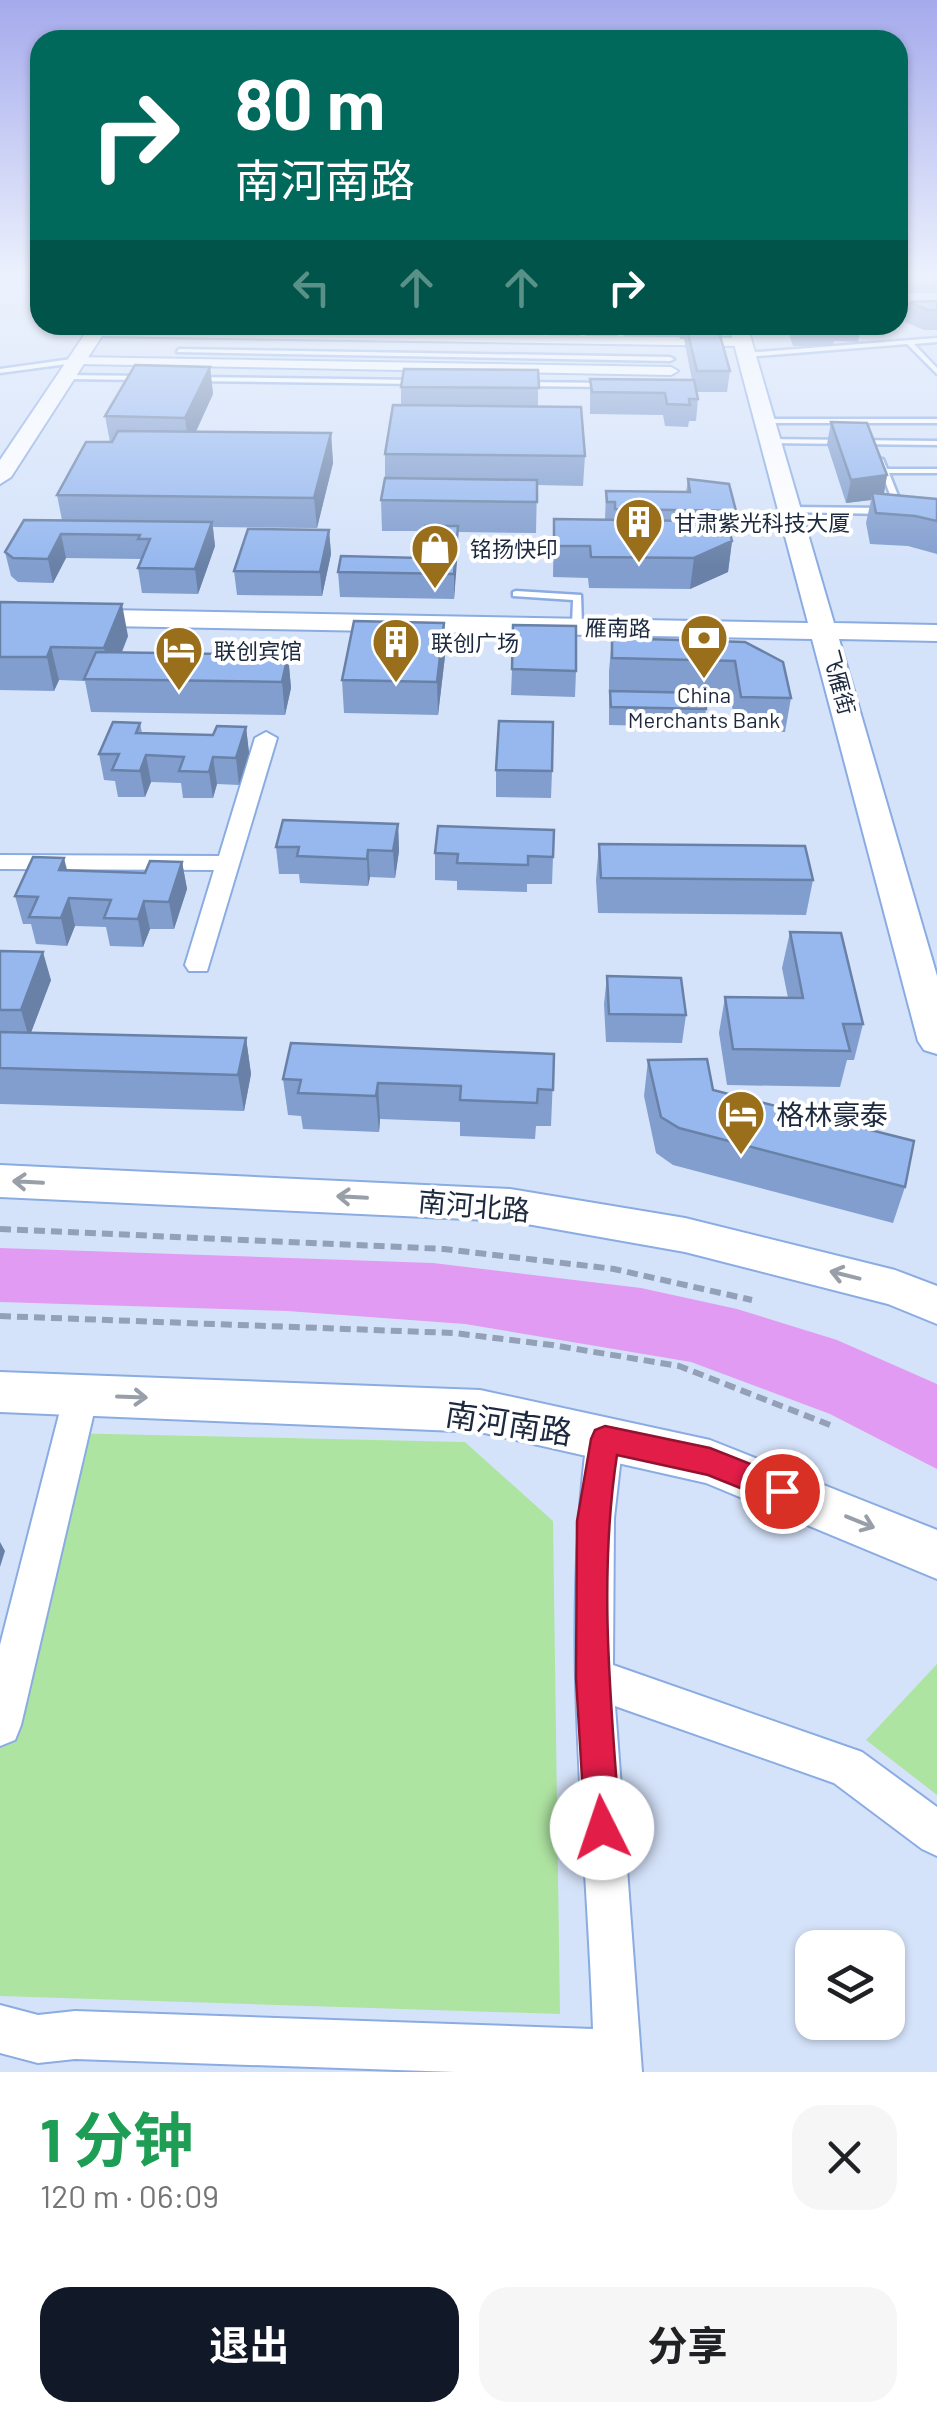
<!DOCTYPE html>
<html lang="zh">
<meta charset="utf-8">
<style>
body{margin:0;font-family:Barlow,"Noto Sans SC",sans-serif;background:#f6f6f6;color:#202124;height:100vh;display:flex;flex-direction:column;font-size:38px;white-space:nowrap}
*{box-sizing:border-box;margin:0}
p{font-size:32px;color:#757577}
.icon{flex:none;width:55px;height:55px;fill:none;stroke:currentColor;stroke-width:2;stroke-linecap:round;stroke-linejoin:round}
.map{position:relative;height:2072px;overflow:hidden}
.panel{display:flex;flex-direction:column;background:#fff;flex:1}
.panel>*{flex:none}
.guide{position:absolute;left:30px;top:30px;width:878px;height:305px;border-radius:30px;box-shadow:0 2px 8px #0004;background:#00695c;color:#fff;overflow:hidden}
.fabs{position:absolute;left:795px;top:1930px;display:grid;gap:20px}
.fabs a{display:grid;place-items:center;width:110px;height:110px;border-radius:20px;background:#fff;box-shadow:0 2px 8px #0004;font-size:50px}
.pin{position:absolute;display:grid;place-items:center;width:85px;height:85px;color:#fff;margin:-42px;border:5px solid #fff;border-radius:50%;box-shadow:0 2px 10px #0007}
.me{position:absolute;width:110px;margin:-55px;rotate:356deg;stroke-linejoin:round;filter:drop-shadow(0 0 8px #0008)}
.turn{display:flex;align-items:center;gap:35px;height:210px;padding:0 40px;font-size:45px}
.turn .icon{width:130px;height:130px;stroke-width:2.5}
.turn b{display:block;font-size:70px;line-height:85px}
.lanes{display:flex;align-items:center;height:95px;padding:0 40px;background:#0003;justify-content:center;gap:50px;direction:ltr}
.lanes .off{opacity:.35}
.round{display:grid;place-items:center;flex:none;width:105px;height:105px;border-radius:30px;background:#f6f6f6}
.summary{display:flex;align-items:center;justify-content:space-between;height:170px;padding:0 40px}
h1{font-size:60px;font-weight:700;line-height:75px;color:#1e9e55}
.button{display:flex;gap:20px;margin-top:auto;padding:20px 40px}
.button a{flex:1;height:115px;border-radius:30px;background:#111827;color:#fff;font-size:40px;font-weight:700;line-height:115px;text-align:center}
.button a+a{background:#f6f6f6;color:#202124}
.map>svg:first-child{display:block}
</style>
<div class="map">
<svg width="937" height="2072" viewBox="0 0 937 2072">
<rect width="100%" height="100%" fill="#d5e3fa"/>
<!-- green -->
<path fill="#aee4a2" d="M61 1433 465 1442 553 1521 560 2014 0 1996V1667Z
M937 1664V1795L866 1740Z"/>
<!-- water -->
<path fill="#e29bf2" d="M0 1248 433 1263 641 1288 737 1309 837 1340 937 1384V1469L830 1414 691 1362 465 1324 287 1311 0 1302Z"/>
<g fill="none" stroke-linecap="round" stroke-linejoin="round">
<!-- lane casing -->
<g stroke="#8aace2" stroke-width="5">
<path id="lane" d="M460 325H470L502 335V325H508V338L503 339Z
M543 325H549L548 340 543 339Z
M580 325H586L585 340 580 339Z
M618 325H624L623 341 618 340Z
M937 338V342L914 344 937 368V374L907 344 745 357 741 355 745 353Z
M179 349 670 357 674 359 670 361 177 352Z
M79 358 82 362 0 373V369Z
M69 375 143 376 147 378 143 380 66 379V375Z
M194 377 418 380 422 382 418 384 191 381V377Z
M524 382 608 383 612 385 608 387 521 386 520 384Z
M763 419H937V423H760V419Z
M768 439 937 441V445L765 443 764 441Z
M877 459H883L887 469H937V473H889L904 511 900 514 896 511Z
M789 507 886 508 890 511 886 514 786 512 785 510Z
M516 591 581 595 582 626 577 629 572 626 573 600 513 596V592Z"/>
</g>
<!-- street casing -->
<g stroke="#8aace2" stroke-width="4">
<path id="street" d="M91 329 742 338 749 342 742 346 96 336Z
M74 357 671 367 678 371 671 375 79 364Z
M266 732 277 738 207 971H189L185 965 214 870 0 869V855L219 856 255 738Z
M81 1380 93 1384 98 1395 21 1725 15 1740 0 1746V1645L64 1395 69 1384Z
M605 1423 618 1428 623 1439 614 1518 613 1665 862 1752 937 1807V1856L922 1849 834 1783 615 1706 642 2072H455L75 2059 38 2063 0 2053V2005L38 2015 75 2011 593 2029C586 1829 561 1639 587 1439L592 1428Z"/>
</g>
<!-- secondary casing -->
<g stroke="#8aace2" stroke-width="4">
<path id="secondary" d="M91 325H109L11 477 0 484V460Z
M729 325H747L834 623 937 625V641L839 639 937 976V1054L924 1050 918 1041 812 639 0 624V608L808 623Z
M0 1165 510 1189 685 1218 895 1270 937 1286V1324L888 1304 685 1252 510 1221 0 1197Z
M0 1372 480 1390 710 1440 937 1530V1579L706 1483 480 1432 0 1412Z"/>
</g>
<!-- path -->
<path stroke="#93a0b7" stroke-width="6" stroke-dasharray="11 6" stroke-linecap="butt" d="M0 1229 444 1249 614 1269 752 1300
M0 1316 454 1333 552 1345 679 1366 830 1425"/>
<!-- lane -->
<use href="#lane" fill="#fff" fill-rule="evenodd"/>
<!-- street -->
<use href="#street" fill="#fff" fill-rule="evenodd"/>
<!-- secondary -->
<use href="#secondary" fill="#fff" fill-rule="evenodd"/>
</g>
<!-- wall -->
<path fill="#819ece" d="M25 276H40V288H28Z
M898 276H937V293H898Z
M937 301V330H924L905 322 909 302Z
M200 325H298L295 332 200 331Z
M677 325H717L730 371 727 392H697L698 399 696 421H689L688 427 665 426 663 415 590 414V379L692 380 684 339H680Z
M786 325H861L858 342 834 341 833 346H793Z
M210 367 213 394 196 432 331 433 333 463 317 528 213 527 215 546 198 594 142 593 138 568 141 559 66 558 53 583 18 582 11 576 5 552 62 520 57 495 110 442 105 416Z
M538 370V406L585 456 583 486 537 485 536 533 458 532 454 599 340 597 338 572 421 558 424 531H382L381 500 385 478V454L401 405V387Z
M831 422 887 475 884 494 937 499V554L908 546 870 544 866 523 871 500 846 503 827 444Z
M688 479 736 511 732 535H730L732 541 728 572 690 589 589 588 588 578 553 577 554 519 605 520 606 491 686 492Z
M329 530 331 554 322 596 237 595 234 571Z
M0 602 128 636 122 652 288 655 291 688 285 715 91 712 85 681 59 680 54 691 0 690Z
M444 623 445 656 438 715 344 713 342 680Z
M612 638 745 642 791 698 785 732 736 730 730 694H704L706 709 704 727 609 725V671Z
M512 669 576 671 575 697 511 695Z
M140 723 142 733 213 735 246 727 249 753 239 785 217 784 213 798H183L181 783 151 782 145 797H118L115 781 104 780 99 754Z
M496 770 552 771 551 798 496 797Z
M398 824 399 851 395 878 370 877 368 886 300 883 299 874H279L276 847Z
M554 830 552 884H527V892L457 890V881L435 880V853Z
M599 844 813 880 806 915 598 913 596 880Z
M182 862 187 889 174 929H150L143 947 110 946 106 927 75 926 67 946 36 944 31 924H23L15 896 67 870 145 873Z
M790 932 863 1024 854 1060H847L840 1087 727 1085 719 1033 725 997 788 998 782 968Z
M0 951 51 980 31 1032 246 1038 251 1074 244 1111 0 1104Z
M607 976 686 1015 682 1043 606 1042 604 1004Z
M554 1054 551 1126H536L535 1139 460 1136V1122L380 1119 379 1132 303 1129 301 1116 288 1115 283 1079Z
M648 1060 713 1090 905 1187 893 1223 673 1165 656 1153 644 1096Z"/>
<!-- shaded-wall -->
<path fill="#6981a7" d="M210 367 213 394 189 446 185 418Z
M331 433 333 463 317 528 314 498Z
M887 475 883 498 872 493 871 500 846 503 851 480Z
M212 522 215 546 198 594 195 569Z
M458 526V550L454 599V574Z
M329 530 331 554 322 596 320 572Z
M61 534 66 558 53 583 48 559Z
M732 541 728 572 690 589 694 558Z
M122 604 128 636 110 681 104 648Z
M444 623 445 656 438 715 437 682Z
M51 647 59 680 54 691 47 657Z
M288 655 291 688 285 715 282 682Z
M246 727 249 753 239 785 236 758Z
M146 755 151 782 145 797 140 771Z
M213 757 217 784 213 798 209 772Z
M398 824 399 851 395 878 393 851Z
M368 850 370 877 368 886 367 859Z
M64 858 71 885 59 870Z
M182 862 187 889 174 929 169 902Z
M69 898 75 926 67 946 61 918Z
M144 901 150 929 143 947 138 919Z
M43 952 51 980 29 1038 21 1010Z
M246 1038 251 1074 244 1111 238 1075Z
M378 1083 380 1119 379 1132 376 1096Z
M0 1542 5 1551 0 1567Z"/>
<!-- building -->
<path fill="#96b8ef" stroke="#6981a7" stroke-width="2.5" d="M937 301V310H928L909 302Z
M686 325H717L730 371H697Z
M135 365 210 367 185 418 105 416Z
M404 369 538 370 539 388 401 387Z
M590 379 694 380 698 399H689L690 405 667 404 665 393 592 392Z
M393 405 581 407 585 456 385 454Z
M831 422 867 423 887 475 851 480Z
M118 431 331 433 314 498 57 495 86 442H112Z
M385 478 537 480V502L381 500Z
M688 479 729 484 736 511 615 509V502H607L606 491 690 492Z
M872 493 937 499V521L915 516 876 513Z
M554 519 696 521 697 525H728L732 541 694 558 591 557 590 546H554Z
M24 520 212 522 195 569 138 568 150 539H138L140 535 61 534 48 559 13 558 5 552Z
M425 526H458L454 574 338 572 341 556 421 558Z
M248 529 329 530 320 572 234 571Z
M0 602 122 604 104 648 51 647 47 657H0Z
M354 621 444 623 437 682 342 680Z
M513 625 576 626V671L512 669Z
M612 638 745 642 783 662 791 698 741 697 735 661 612 658Z
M96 652 288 655 282 682 84 679Z
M610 691 704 693 706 709 611 707Z
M499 721 553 722 552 771 496 770Z
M113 722 140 723 136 733 213 735 217 726 246 727 236 758 213 757 209 772 179 771 184 757 146 755 140 771 112 770 119 754H99Z
M283 820 398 824 393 851 368 850 367 859 297 856 299 847H276Z
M438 826 554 830 553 857 528 856V865L457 863 458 854 435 853Z
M599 844 805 846 813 880 601 878Z
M33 857 64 858 59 870 145 873 150 861 182 862 169 902 144 901 138 919 104 918 111 900 69 898 61 918 29 917 38 897 15 896Z
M790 932 841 933 863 1024H843L850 1051 733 1049 725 997 803 998Z
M0 951 43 952 21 1010H0Z
M607 976 681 978 686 1015 609 1014Z
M0 1032 246 1038 238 1075 0 1068Z
M291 1043 554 1054 553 1090 538 1089 537 1103 460 1100 461 1086 378 1083 376 1096 298 1093 301 1080 283 1079Z
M707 1059 713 1090 914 1141 905 1187 679 1128 661 1117 648 1060Z"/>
<!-- one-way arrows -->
<defs><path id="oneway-shaft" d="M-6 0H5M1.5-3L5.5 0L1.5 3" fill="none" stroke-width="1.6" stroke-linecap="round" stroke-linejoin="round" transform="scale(2.5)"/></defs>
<g stroke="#999fa8">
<use href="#oneway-shaft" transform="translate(28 1182) rotate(-177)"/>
<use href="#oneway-shaft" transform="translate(352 1197) rotate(-177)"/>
<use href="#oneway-shaft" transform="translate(845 1275) rotate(-166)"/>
<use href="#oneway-shaft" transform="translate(132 1397) rotate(2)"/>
<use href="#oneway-shaft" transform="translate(860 1522) rotate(22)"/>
</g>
<!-- sky -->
<linearGradient id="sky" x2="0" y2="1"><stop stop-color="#a5aaec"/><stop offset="0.49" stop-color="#ecf2fd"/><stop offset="1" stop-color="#ecf2fd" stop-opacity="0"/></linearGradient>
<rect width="937" height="566" fill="url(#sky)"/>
<!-- route -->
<path fill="#e11d48" stroke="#92132f" stroke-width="2.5" d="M605 1426 710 1448 793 1481 798 1491 793 1501 782 1505 708 1475 617 1455C598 1579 611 1704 620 1828L615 1841 602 1846 590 1841 585 1828 576 1678 577 1521 591 1439 595 1430Z"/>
<!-- icons -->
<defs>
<g id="building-pin" transform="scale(2.5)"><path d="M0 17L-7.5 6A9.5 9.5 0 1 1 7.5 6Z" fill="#996f1c" stroke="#fff"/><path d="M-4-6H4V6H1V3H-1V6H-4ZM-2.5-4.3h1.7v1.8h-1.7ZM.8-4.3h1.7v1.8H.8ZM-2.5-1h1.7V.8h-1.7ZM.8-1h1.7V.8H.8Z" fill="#fff"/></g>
<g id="shop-pin" transform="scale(2.5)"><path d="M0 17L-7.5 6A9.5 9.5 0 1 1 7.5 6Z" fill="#996f1c" stroke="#fff"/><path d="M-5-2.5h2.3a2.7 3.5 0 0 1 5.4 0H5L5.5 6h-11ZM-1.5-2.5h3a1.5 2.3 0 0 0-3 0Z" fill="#fff"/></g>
<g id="bank-pin" transform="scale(2.5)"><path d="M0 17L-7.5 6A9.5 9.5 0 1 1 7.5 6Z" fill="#996f1c" stroke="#fff"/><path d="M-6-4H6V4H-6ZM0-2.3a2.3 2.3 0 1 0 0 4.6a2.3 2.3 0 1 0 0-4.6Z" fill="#fff"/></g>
<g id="hotel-pin" transform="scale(2.5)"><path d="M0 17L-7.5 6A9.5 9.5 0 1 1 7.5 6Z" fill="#996f1c" stroke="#fff"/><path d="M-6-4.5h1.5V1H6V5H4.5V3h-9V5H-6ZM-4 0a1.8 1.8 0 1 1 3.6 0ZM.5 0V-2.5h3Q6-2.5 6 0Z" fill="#fff"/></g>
</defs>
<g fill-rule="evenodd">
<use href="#building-pin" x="639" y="522"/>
<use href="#shop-pin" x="435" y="548"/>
<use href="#bank-pin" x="704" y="638"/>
<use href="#building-pin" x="396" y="642"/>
<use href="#hotel-pin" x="179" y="650"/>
<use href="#hotel-pin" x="741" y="1114"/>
</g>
<g text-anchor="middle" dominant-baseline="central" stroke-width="8" stroke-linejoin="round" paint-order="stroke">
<!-- far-poi labels -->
<g font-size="22" fill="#1c293e" stroke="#fff" text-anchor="start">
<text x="674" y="522">甘肃紫光科技大厦</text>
<text x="470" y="548">铭扬快印</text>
<text x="431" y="642">联创广场</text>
<text x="214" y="650">联创宾馆</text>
<text x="704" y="694" text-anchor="middle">China<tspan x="704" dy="25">Merchants Bank</tspan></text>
</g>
<!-- far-street labels -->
<g font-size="22" fill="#1c293e" stroke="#fff">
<text transform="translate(618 627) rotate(1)">雁南路</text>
<text transform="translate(840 682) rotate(75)">飞雁街</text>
</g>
<!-- poi labels -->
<g font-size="28" fill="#1c293e" stroke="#fff" text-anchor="start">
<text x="776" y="1114">格林豪泰</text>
</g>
<!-- street labels -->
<g font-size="28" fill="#1c293e" stroke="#fff">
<text transform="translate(474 1205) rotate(5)">南河北路</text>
</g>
<!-- near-street labels -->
<g font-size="32" fill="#1c293e" stroke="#fff">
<text transform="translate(509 1422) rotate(9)">南河南路</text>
</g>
</g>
</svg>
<div class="fabs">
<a><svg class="icon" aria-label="layers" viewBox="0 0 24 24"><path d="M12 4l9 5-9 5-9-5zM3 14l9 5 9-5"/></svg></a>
</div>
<div class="pin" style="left:782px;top:1491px;background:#d93025"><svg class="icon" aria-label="arrive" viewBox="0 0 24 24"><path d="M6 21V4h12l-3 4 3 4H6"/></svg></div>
<svg class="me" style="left:602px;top:1828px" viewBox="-20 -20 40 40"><circle r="19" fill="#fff"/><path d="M0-13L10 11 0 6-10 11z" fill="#e11d48"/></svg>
<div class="guide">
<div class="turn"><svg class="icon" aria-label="right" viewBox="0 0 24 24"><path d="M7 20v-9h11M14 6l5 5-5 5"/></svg><div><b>80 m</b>南河南路</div></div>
<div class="lanes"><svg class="icon off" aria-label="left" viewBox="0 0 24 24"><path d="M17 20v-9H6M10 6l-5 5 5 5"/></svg><svg class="icon off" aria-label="ahead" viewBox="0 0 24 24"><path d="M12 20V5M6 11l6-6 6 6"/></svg><svg class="icon off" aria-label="ahead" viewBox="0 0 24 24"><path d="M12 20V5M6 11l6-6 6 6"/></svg><svg class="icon" aria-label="right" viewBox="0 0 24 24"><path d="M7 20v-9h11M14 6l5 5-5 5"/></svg></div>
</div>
</div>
<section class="panel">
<div class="summary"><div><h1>1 分钟</h1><p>120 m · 06:09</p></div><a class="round"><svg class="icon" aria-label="close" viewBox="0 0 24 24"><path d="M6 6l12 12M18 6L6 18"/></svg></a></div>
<div class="button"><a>退出</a><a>分享</a></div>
</section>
